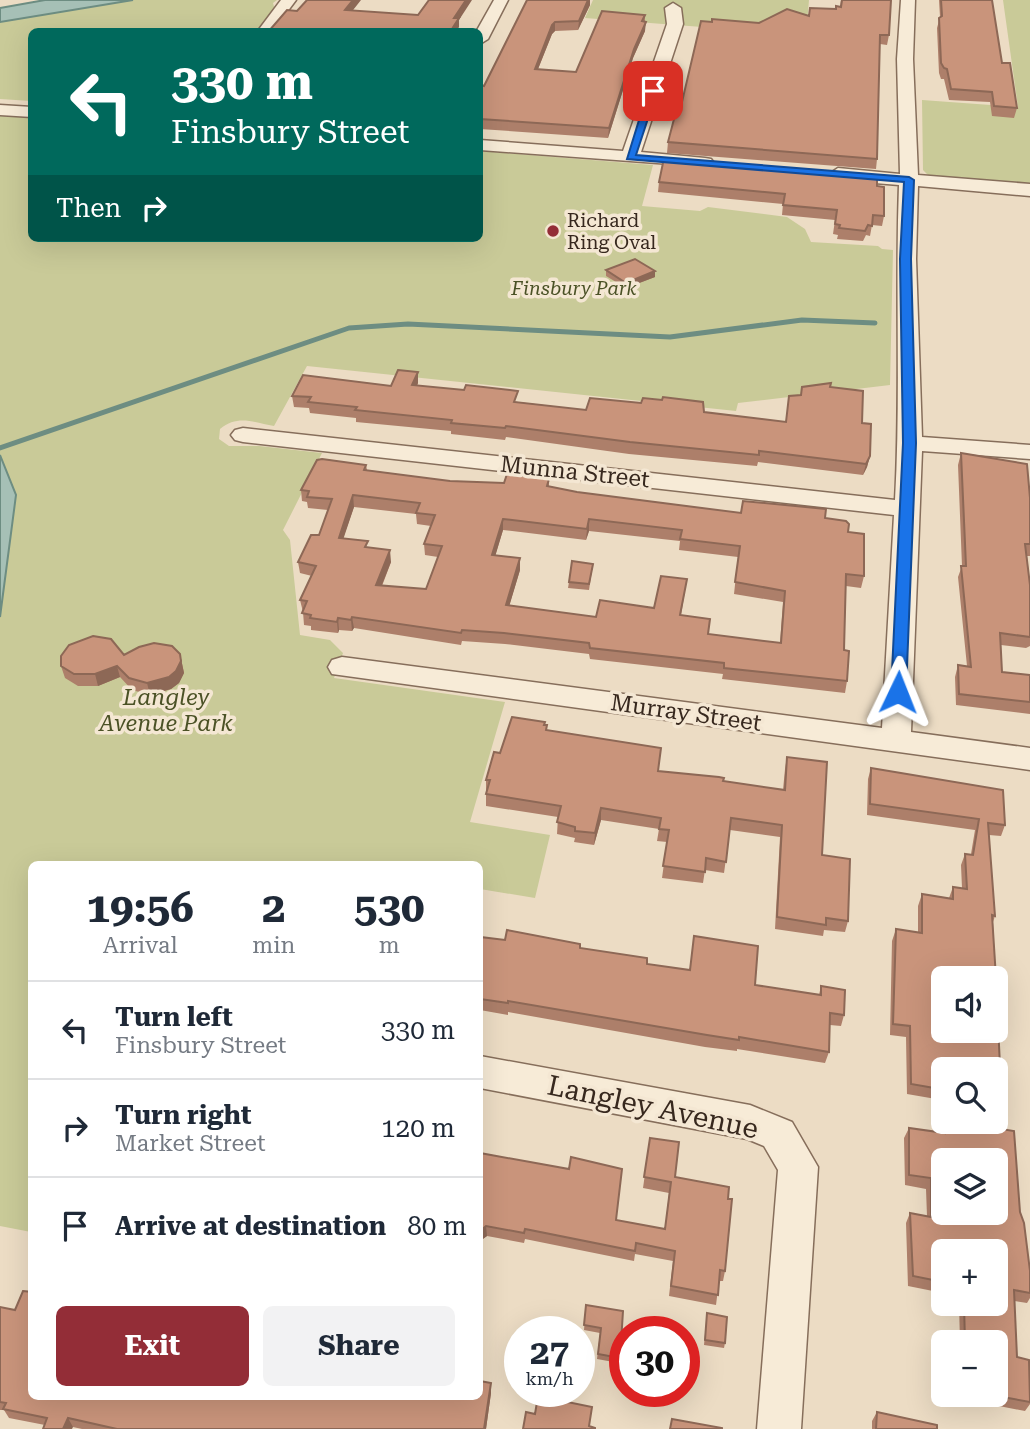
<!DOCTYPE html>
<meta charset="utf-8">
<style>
body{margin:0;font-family:"Roboto Serif",serif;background:#f2f2f3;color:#1f2937;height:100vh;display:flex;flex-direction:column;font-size:26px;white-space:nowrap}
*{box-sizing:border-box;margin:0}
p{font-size:23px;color:#747a83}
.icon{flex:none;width:38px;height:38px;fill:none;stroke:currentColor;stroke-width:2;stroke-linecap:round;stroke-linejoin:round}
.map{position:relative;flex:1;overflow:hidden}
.side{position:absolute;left:28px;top:861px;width:455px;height:539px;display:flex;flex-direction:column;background:#fff;border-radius:10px;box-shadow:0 7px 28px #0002}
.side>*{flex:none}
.guide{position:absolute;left:28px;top:28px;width:455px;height:214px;border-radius:10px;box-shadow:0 7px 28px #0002;background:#00695c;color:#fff;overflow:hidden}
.controls{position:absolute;left:931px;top:966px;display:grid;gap:14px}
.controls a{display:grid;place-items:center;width:77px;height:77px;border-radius:10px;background:#fff;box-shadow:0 7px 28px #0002;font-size:35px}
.speed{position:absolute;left:504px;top:1316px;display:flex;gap:14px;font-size:35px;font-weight:700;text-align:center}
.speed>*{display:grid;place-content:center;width:91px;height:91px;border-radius:50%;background:#fff;box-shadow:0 7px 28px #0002;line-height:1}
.speed small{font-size:18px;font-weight:400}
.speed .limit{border:10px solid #d22;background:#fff;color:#111}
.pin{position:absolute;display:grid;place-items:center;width:60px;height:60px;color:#fff;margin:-30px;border-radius:14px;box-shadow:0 4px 10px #0006}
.me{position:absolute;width:77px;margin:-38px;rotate:2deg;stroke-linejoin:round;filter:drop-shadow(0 0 5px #0008)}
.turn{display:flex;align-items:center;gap:24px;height:147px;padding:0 28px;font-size:32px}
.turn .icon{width:91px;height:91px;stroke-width:2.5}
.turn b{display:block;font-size:49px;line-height:60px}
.then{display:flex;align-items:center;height:66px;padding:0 28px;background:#0003;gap:14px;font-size:26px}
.eta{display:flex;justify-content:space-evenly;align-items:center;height:119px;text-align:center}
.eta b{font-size:42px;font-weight:700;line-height:49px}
.primary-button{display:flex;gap:14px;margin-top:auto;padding:14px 28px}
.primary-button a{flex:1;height:80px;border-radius:10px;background:#932d37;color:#fff;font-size:28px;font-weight:700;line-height:80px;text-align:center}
.primary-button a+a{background:#f2f2f3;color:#1f2937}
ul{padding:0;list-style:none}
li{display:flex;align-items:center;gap:21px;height:98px;padding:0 28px;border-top:2px solid #e0e1e3}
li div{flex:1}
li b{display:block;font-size:26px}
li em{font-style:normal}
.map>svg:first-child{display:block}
</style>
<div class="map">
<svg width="1030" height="1429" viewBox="0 0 1030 1429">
<rect width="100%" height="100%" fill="#ecdcc4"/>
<!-- green -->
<path fill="#c9ca98" d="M133 0H277L273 3 275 10 257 31 32 32 31 101 0 99V22Z
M593 0H809L806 35 585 18Z
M1003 0H1030V184L928 175 923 170 922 100 1018 107Z
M0 115 31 117 32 238H480V151L653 165 642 206 700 211 708 207 787 217 805 229 811 242 878 246 882 249 893 250 890 385 738 403 736 411 307 366 274 426C255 423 238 414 220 429L219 439 229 446H259L322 453 283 530 290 540 300 635 330 640 343 653 334 678 505 702 470 822 550 835 535 898 480 889V864H32L31 1232 0 1226V617L16 495 0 455Z"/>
<!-- water -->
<path fill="#a6c0b6" stroke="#6d8d82" stroke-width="2" d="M45 0H133L0 22V8Z
M0 455 16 495 0 617Z"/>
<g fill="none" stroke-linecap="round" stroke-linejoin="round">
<!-- stream -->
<path stroke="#6d8d82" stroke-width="5" d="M0 448 349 328 408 324 670 337 802 320 875 323"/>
<!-- minor casing -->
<g stroke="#866e5b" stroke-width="3">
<path id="minor" d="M281 0H296L272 32H257Z
M494 0H508L488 39 480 44V32H476Z
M901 0H915L913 59 918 175 1030 184V196L918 186 916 259 922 437 1030 445V459L922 451 911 732 1030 748V770L332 674 328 667 332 660 342 657 882 728 894 515 243 442 235 440 231 435 235 430 243 428 895 500C901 395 895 290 899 185L838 180 829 174 838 168 900 174 897 59Z
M673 3 681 8 683 24 641 152 705 158 711 159 714 163 711 167 480 150V140L623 151 667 24 665 8Z
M0 105 32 107V117L0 115Z
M480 1056 750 1105 792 1122 818 1167 801 1429H757L778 1170 764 1146 747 1139 480 1088Z"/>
</g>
<!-- minor -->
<use href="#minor" fill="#f7ebd7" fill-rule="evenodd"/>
</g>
<!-- wall -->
<path fill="#ad7f6a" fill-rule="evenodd" d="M527 0 590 5 578 30 555 31 552 34 538 69 576 72 645 15V31L633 58 608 138 480 129V85L484 86Z
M841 0H891L889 35 887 45 880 44 877 159 876 169 667 153 668 142 759 23 809 15 810 8 836 9 840 7Z
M939 0H992L1002 63 1017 108 1014 118 992 116 990 102 949 100 944 79H941L939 73 937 28 940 17Z
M659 182 877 186 884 216 882 226 872 225 870 236 866 235 863 241 837 239 838 235 833 234 835 220 782 215 783 204 658 192Z
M606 270 655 277 626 288 606 276Z
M418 383 417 385 518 402 586 410 704 412 786 422 800 395 830 387 862 423 870 456 867 467 863 475 758 462 757 466 629 454 506 437 505 440 451 434V431L356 422V418L310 413 309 408 294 407 292 396Z
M961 453 1030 498V556H1027L1030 585V646L1026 648 1001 645 1002 672 1030 675V714L956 705 955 677 958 665 967 666 958 577 962 566 958 465Z
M366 465 367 470 450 481 504 483 549 479V487L577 492 741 513 825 518 848 532 864 576 861 588 846 586 844 650 847 681 845 693 722 679 723 674 590 659 589 654 505 644 462 641 461 645 354 628 352 631 339 630 338 633 311 630V626L304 625 303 612 300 600 312 576 300 573 298 562 319 535 328 510 308 508 307 502 302 501 301 490ZM354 507 416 514 417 524 431 526 424 544 425 555 438 557 426 589 382 586 391 562 368 548 343 538ZM503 530 586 540 589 531 680 541 679 550 738 557 734 594 783 602 780 643 708 634 681 615 687 579 654 608 596 617 509 606 520 570V558L495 556Z
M593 564 589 590 568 588 569 582Z
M180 654 184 673 179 683 171 689 150 695 132 690 120 677 98 686H78L65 678 61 666 124 655Z
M544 725 547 730 659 771 783 790 785 769 787 757 822 855 848 921 845 932 824 930 823 936 775 929 780 837 730 830 724 873 705 870 703 883 662 878 667 842 657 841 659 829 601 820 594 845 574 842 575 838 557 834 558 817 486 806V780L500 753Z
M871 768 1005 825 1001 836 989 835 995 916 993 922 1001 1087 996 1098V1069H943V1089L940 1088 936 1099 907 1094 906 1037 890 1035 892 941 896 929 918 932V906L922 894 949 898 953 887 962 888 961 865 965 854H971L975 830 867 815 868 779Z
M480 937 580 948 647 964 755 985 819 995 821 986 844 1015 841 1026 830 1025 829 1052 825 1063 737 1049V1051L705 1047 508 1012V1015L480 1010Z
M944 1122H957L1020 1212 1030 1293V1298L1027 1303 1014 1301 1017 1357 1030 1381V1404L1025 1411 938 1394V1352L943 1343V1395H996V1342H960L959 1304H996L943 1251V1293L908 1286 906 1223 910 1213 927 1216 926 1189 905 1185 904 1138 909 1128 940 1133Z
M650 1138 675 1177 728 1199 725 1271 723 1281H719L716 1305 669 1296 673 1261 635 1254 634 1261 525 1239 524 1243 487 1236 480 1241V1153L616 1220 665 1229 669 1193 643 1188Z
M586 1305 623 1311 619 1363 597 1359 600 1333 584 1330Z
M0 1307 32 1396 413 1398 491 1393 486 1429H82L73 1427 45 1425 9 1418 4 1410H0Z
M707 1313 725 1343 724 1348 704 1345Z
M877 1412 937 1429H872V1421Z"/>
<!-- shaded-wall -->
<path fill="#8d6856" d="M353 0H361L346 19 345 10Z
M466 0H472L459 20V27L456 32H450L454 18Z
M588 0H590V5L578 30 579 21Z
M555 22V31L552 34 534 79 535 69 552 25Z
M646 22 645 31 633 58 608 138 609 128 634 49Z
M655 271V277L626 288V283Z
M418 372V383L413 396 412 385Z
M870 456 867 467 863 475 866 464Z
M353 495 354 507 340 549 339 538Z
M503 519V530L492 567V555Z
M589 519V531L586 540 587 529Z
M390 550 391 562 377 597 376 585Z
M520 558V570L506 617V605Z
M352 617 354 628 352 631 351 620Z
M338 618 339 630 338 633 337 622Z
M180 654 184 673 179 683 171 689 150 695 147 683Z
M117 666 120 677 98 686 95 674Z
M601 808V820L594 845 595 833Z
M486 1226 487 1236 480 1241V1231Z
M491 1383V1393L486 1429H484Z
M68 1418 73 1427 72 1429H63Z"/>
<!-- building -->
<path fill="#c9947b" stroke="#8d6856" stroke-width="2" fill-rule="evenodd" d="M307 0H353L345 10 418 15 429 0H466L454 18H459L450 32H268L287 10 297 11Z
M527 0H588L579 21 555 22 552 25 535 69 576 72 602 11 645 15 642 21 646 22 634 49 609 128 480 119V85L484 86Z
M842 0H891L889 35H880L877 159 668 142 674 119 682 102 701 21 712 22V19L759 23 787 9 809 16 810 8 836 9V6L841 7Z
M941 0H992L1002 63H1010L1017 108 994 106 992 92 951 89 947 69 944 68 941 63 939 18 942 16Z
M664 158 877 176V186L884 187V216L873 215 872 226 868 225 865 231 839 228 840 225 835 224 837 210 783 205 785 194 659 182Z
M635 259 655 271 626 283 606 270Z
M398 370 418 372 412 385 464 390 466 385 518 391 514 402 586 410 590 398 641 403 643 398 662 400 663 397 703 402 704 412 786 422 789 396 801 395 802 387 831 383 830 387 863 391 862 423 871 424 870 456 866 464 759 451V455L630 442 506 426 505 428 451 423 452 420 355 410 357 407 308 402 311 397 292 396 303 375 391 386Z
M961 453 1027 464 1030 498V544H1025L1030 585V637L1000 633 1002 672 1030 675V702L959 694 958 665 971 667 961 566H966Z
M322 459 366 465 364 470 450 481 504 483 507 474 549 479 547 486 577 492 741 513 743 501 826 509 825 518 846 521 849 524 848 532 864 534V576L846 574 844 650 849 651 847 681 724 668V663L590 648 589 643 504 633 462 630 461 633 352 617 351 620 338 618 337 622 310 618 311 615 302 613 307 601 300 600 316 566 298 562 311 535H319L332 499 307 497 309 491 301 490 317 460ZM353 495 420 503 416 513 435 515 424 544 442 546 426 589 376 585 390 550 365 547 368 541 339 538ZM503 519 587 529 589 519 682 530 680 539 740 546 735 582 785 591 781 643 708 634 710 619 680 615 687 579 661 576 654 608 600 600 596 617 506 605 520 558 492 555Z
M572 561 593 564 589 584 569 582Z
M93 636 111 639 124 655 139 647 154 643 172 646 180 654 181 661 176 671 169 677 147 683 129 678 117 666 95 674H74L61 666V656L69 645Z
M512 717 545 722 544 725H547L546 730 661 748 658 771 719 777 724 778 723 781 785 790 787 757 827 762 822 855 850 859 848 921 826 918V925L777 917 782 825 731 818 726 862 706 858 705 872 663 866 669 830 659 829 661 818 601 808 595 833 575 831V827L557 822 561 806 486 794 490 780H486L494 752 500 753Z
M871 768 1003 790 1005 825 988 823 995 916 992 915 996 978H943V1031H996V982L1001 1087 996 1086V1069H943V1077H940V1089L911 1084 910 1026 893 1024 896 929 922 933V894L953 899V887L967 889 965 854 973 855 979 819 870 804Z
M507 930 580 944V948L647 958V964L690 970 694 936 758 946 755 985 821 995V986L845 990 844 1015 830 1013 829 1052 739 1037V1040L707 1035 508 1001V1003L480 999V937L505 940Z
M945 1122H957L1014 1131 1020 1212 1024 1223 1030 1271V1293L1014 1290 1017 1357 1029 1360 1030 1402 992 1395H996V1342H965L964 1304H996V1251H943V1282L913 1276 910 1213 931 1217V1178L909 1175V1128L945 1133ZM943 1160H996V1213H943Z
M650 1138 679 1142 675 1177 729 1187 728 1199H732L725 1271 720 1270 718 1295 671 1286 675 1251 636 1243 635 1251 525 1229 524 1233 486 1226 480 1231V1153L569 1169 571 1157 622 1169 616 1220 665 1229 671 1182 644 1177Z
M23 1291 32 1292V1396H404L413 1398V1396H480V1381L491 1383 484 1429H117L68 1418 63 1429H43L47 1418 3 1409 6 1403 0 1402V1307L15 1310Z
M586 1305 623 1311 620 1358 598 1354 601 1328 584 1325Z
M707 1313 727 1317 725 1343 705 1340Z
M538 1396 592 1407 589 1426 595 1428V1429H523L526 1412 535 1414Z
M877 1412 937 1425V1429H876Z
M672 1419 722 1428V1429H670Z"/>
<!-- route -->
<path fill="#1a73e8" stroke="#114b97" stroke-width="2" d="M653 88 657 91 636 155 909 177 914 180 911 259 916 443 906 692 904 695 898 697 891 692 903 443 900 259 904 182 627 159 648 91Z"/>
<!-- markers -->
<circle fill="#932d37" stroke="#f4e7d3" stroke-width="2.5" cx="553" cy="231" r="7"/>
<g text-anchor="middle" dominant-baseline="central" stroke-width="7" stroke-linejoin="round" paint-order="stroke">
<!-- far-poi labels -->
<g font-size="19" fill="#37281e" stroke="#f4e7d3" text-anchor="start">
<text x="567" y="220">Richard<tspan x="567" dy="22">Ring Oval</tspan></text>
</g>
<!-- far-park labels -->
<g font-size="19" font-style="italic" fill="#4b5226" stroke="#f4e7d3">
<text x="574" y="288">Finsbury Park</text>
</g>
<!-- street labels -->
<g font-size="23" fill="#37281e" stroke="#f4e7d3">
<text transform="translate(575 472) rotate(6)">Munna Street</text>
<text transform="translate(686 713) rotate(8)">Murray Street</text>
</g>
<!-- park labels -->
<g font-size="23" font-style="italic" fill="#4b5226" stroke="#f4e7d3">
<text x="166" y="697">Langley<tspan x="166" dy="26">Avenue Park</tspan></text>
</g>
<!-- near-street labels -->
<g font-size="28" fill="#37281e" stroke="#f4e7d3">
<text transform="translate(653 1107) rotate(12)">Langley Avenue</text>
</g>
</g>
</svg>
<div class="controls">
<a><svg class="icon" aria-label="sound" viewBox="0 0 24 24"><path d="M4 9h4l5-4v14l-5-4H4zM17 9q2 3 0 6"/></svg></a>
<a><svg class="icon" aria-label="search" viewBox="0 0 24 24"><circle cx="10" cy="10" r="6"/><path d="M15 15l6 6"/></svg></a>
<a><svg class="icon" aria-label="layers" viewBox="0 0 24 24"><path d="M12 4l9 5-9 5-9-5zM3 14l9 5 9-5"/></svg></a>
<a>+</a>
<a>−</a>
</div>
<div class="speed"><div>27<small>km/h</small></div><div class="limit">30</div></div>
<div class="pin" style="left:653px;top:91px;background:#d93025"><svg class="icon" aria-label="arrive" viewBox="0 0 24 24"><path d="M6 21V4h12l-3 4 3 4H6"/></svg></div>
<svg class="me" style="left:898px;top:692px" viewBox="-20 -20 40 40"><path d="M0-17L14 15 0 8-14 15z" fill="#1a73e8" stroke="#fff" stroke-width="4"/></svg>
<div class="guide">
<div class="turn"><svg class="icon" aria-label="left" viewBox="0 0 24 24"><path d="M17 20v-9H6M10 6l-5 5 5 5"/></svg><div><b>330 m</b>Finsbury Street</div></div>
<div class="then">Then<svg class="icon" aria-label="right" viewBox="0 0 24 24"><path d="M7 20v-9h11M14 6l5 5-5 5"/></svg></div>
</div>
<section class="side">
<div class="eta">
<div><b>19:56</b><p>Arrival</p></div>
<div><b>2</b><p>min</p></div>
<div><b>530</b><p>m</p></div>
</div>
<ul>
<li><svg class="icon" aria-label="left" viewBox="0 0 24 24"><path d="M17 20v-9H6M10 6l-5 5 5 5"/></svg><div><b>Turn left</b><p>Finsbury Street</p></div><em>330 m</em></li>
<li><svg class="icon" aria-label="right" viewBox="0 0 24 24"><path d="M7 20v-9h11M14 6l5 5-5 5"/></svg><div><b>Turn right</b><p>Market Street</p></div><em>120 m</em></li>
<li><svg class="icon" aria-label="arrive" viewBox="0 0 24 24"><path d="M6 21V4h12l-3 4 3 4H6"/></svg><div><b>Arrive at destination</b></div><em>80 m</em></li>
</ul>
<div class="primary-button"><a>Exit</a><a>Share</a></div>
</section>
</div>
